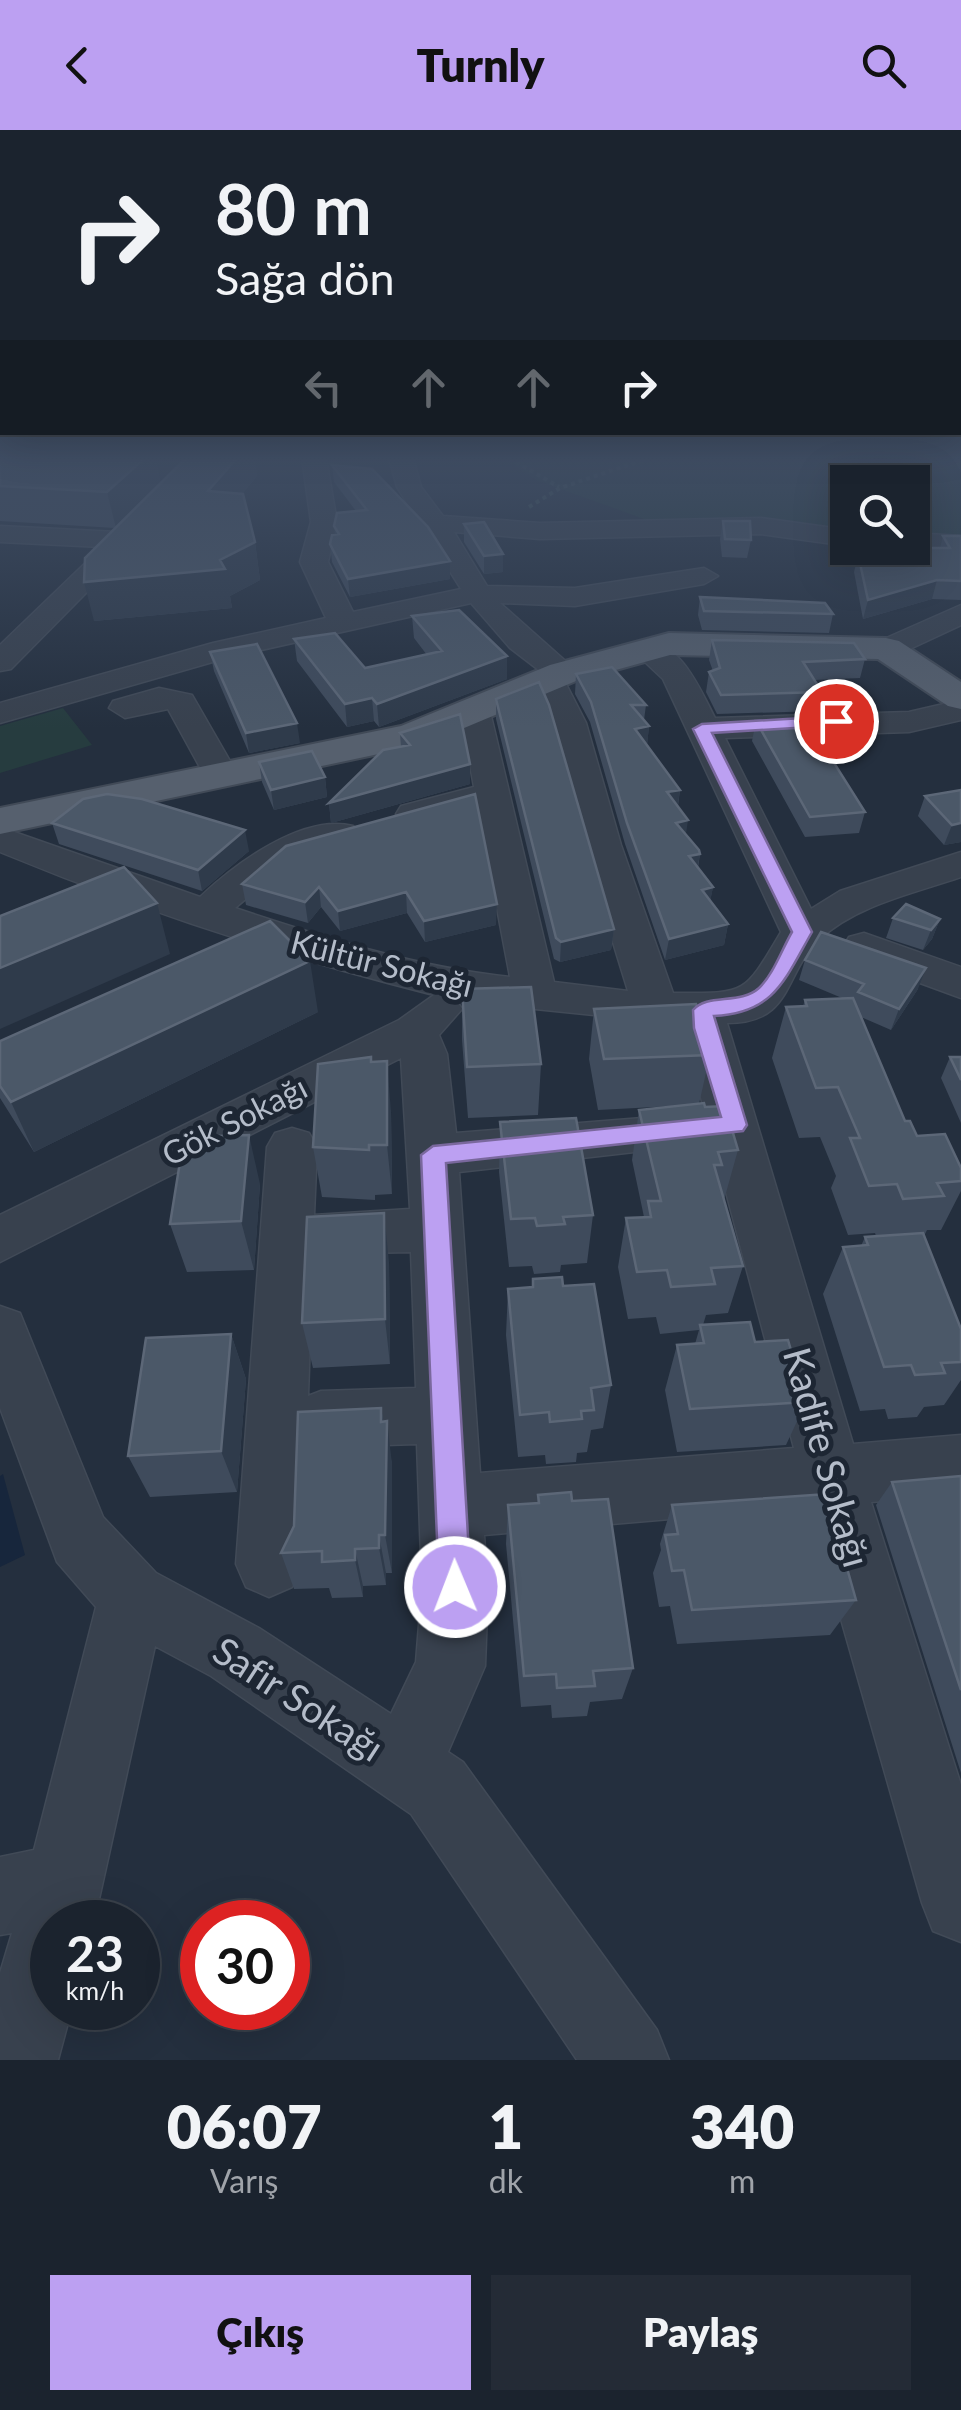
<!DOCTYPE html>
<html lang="tr">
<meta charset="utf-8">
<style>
body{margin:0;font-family:Lato,sans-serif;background:#242b36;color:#f1f3f6;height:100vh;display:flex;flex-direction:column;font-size:38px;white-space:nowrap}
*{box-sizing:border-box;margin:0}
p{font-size:32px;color:#a0a4aa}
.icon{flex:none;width:55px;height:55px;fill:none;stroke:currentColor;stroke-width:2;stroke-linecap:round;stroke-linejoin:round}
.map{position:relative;height:1930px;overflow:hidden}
.drawer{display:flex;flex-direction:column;background:#1b232e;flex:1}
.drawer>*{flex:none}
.guide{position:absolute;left:0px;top:0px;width:962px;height:305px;box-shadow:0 10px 40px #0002,0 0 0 2px #39404a;background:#1b232e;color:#f1f3f6;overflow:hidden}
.buttons{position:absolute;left:830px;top:335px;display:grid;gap:20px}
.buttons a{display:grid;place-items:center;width:100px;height:100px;border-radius:0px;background:#1b232e;box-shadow:0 10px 40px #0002,0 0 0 2px #39404a;font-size:50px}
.speed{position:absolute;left:30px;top:1770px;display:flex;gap:20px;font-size:50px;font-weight:700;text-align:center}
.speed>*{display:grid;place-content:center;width:130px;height:130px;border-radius:50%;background:#1b232e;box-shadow:0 10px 40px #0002,0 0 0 2px #39404a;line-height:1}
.speed small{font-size:25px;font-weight:400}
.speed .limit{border:15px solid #d22;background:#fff;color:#111}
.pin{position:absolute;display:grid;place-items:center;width:85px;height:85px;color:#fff;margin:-42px;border:5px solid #fff;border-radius:50%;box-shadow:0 2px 10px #0007}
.me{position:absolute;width:110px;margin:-55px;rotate:359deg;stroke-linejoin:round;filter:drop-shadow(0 0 8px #0008)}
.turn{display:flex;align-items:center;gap:35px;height:210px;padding:0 50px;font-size:45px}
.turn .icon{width:130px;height:130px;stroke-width:2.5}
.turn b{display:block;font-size:70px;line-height:85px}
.lanes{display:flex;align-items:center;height:95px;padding:0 50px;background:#0003;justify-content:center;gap:50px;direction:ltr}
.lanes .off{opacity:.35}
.eta{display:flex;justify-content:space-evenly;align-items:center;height:170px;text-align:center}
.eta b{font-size:60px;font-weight:800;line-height:70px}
.button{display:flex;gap:20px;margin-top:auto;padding:20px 50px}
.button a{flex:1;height:115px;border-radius:0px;background:#bca0f2;color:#111;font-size:40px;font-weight:800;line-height:115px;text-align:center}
.button a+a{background:#242b36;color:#f1f3f6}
header{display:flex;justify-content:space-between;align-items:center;height:130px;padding:0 50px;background:#bca0f2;color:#111;font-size:45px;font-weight:800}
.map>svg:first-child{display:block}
</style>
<header><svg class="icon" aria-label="back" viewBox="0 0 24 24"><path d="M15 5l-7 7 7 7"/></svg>Turnly<svg class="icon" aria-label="search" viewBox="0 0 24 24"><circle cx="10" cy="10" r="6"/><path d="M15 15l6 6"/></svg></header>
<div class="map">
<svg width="961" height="1930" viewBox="0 0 961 1930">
<rect width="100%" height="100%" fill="#242f3e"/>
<!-- green -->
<path fill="#263c3f" d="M502 328H961V410L913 407 912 352H848L847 402 763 387 655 393 536 350Z
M63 578 92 615 0 643V596Z"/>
<!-- water -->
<path fill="#17263c" d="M3 1344 25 1425 0 1437V1346Z"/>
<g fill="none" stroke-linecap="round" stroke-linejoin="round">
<!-- minor casing -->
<g stroke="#414a57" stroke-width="3">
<path id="minor" d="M194 328H219L11 539 0 541V515L102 417 0 412V396L117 402Z
M302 328H326L337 392 328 432 353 482 461 459 397 357 389 328H413L421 357 443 386 540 393 761 388 848 400V416L761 404 540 409 454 402 487 456 575 458 704 438 718 446 704 454 575 476 500 473 579 543 565 552 586 593 621 715 673 863C747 863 743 866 781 802L663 549 631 519 635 513C677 502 700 559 715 588L909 582 961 570V590L909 602 725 608 811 779 840 761 961 722V747C915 763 856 775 819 810 783 844 794 893 727 893L853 1314 961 1305V1365L871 1372 961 1655V1812L933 1801 922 1773 809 1377 484 1405 488 1457 485 1536 448 1622 463 1632 657 1900 669 1930H577L411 1684 211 1546 155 1516 94 1792H52V1878H72L58 1930H0V1843L12 1803 0 1805V1727L34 1720 96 1477 57 1432 0 1278V1176L20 1183 103 1387 156 1443 259 1498 391 1584 416 1532 422 1457 417 1314 321 1317 306 1311 302 1434 292 1457 269 1467 246 1457 236 1434 267 1017 275 1003 292 998 309 1003 317 1017 314 1085 410 1079 401 928 0 1132V1085L399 890 434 865C287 828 140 780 0 722V697L200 767C235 734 303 683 353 696L359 704 353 712 280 740 235 778C326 808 415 837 510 847L478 678 414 695 401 692 396 684 401 676 474 657 460 580 464 573H488L554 852 628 861 583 715 552 593 532 549 540 541 510 518 471 473 230 527 0 593V573L213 513 326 488 300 432 311 392ZM457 871 682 894 705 983 456 1003 447 924 439 905 462 879ZM713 1013 794 1318 480 1343 459 1042ZM411 1122 416 1258 321 1261 308 1266 313 1124Z
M912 403 961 406V422L906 418H912Z
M961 475V495L897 525 886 528 871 519 875 513Z
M159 558 192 565 238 645 232 652H208L168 579 125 588 109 578 113 571Z
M864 803 961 837V868L849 827 843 817 849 807Z"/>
</g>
<!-- major casing -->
<g stroke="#414a57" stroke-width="4">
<path id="major" d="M669 503 886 508 899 511 961 552V579L948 576 878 529 670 525 576 551 426 614 0 704V678L401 596 550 535Z"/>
</g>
<!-- path -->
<path stroke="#3f5557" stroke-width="4" stroke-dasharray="4 4" stroke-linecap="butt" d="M509 328 559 357
M529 377 560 358 649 328"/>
<!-- minor -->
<use href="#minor" fill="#38414e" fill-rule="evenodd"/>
<!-- major -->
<use href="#major" fill="#56606e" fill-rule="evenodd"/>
</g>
<!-- wall -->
<path fill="#3f4b5c" d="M0 328 161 353 186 328H255L257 346 242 364 255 412 260 450 230 466 232 478 94 491 115 398 0 391Z
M332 335 450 449 350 467 332 432 330 414 335 404 334 396 356 381 334 352Z
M723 391 751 410 747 428 722 427 720 409Z
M464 394 503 442 484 444 464 412Z
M943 406H961V470L932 469 863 489 854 442 860 418H940Z
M700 467 833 484 829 503 702 500 698 485Z
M412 486 507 526V549L379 597 374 591 347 597 297 531 294 509 365 538 427 525 414 508Z
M712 510 865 529 860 548 815 550 822 562 818 581 717 584 706 562 709 542 713 541 709 530Z
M210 522 300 613 249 623 214 541Z
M576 544 646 575 644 590 649 596 647 615 680 660 678 676 686 705 700 724 698 738 713 757 710 771 728 794 724 815 665 830 625 714 590 592 575 564Z
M496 569 614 799 611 820 560 832 554 829 496 589Z
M756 591 865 682 859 703 805 707 752 611Z
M400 603 470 634V654L331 693 329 673 401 617Z
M259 632 325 647 327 667 274 680 262 652Z
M961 660V712L944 715 918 686 925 666Z
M52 693 249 721 202 761 59 714Z
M286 716 496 795 425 812 407 783 340 801 321 777 308 793 246 775 242 754Z
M893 788 940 789 932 809 923 820 886 808Z
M805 830 918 859 891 900 861 887 905 991 917 1006 961 1038V1061L941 1100H927L924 1106 961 1199V1250L944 1275 924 1277 917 1287 888 1289 885 1279 860 1281 823 1164 843 1117 861 1116 865 1107 876 1106 875 1103 848 1105 831 1058 836 1046 820 1007 799 1008 772 928 786 877 803 876 805 870 842 868 799 850Z
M462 859 541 934 538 985 468 988 462 910Z
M594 879 710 925 699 974 705 977 738 1020 724 1070 743 1136 728 1183 706 1185 703 1195 755 1212 806 1272 786 1315 677 1322 665 1260 677 1215 695 1214 699 1200 660 1204 656 1187 628 1189 618 1137 626 1088 644 1087 632 1030 639 980 674 976 598 980 589 929Z
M318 882 34 1022 0 968V911Z
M950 927H961V993L941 948Z
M371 932 391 982 392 1064 375 1065V1070L322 1067 313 1017Z
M500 992 593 1085 587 1133 561 1135 560 1142 534 1144 532 1136 509 1137 499 1042Z
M260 1054 254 1140 187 1142 170 1094Z
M389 1132 390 1234 313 1238 302 1193Z
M533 1149 563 1156 611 1255 603 1298 591 1300 587 1322 577 1323 576 1332 546 1334 545 1325 518 1327 506 1205 508 1159 532 1157Z
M231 1204 246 1249 237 1362 150 1367 128 1326Z
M381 1278 392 1334V1443H386V1455L363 1456V1467L332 1468 329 1458 294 1459 281 1423Z
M961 1346V1643L876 1375 892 1352Z
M538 1365 572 1371 633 1538 622 1569 590 1572 587 1586 552 1588 551 1575 521 1577 506 1414 508 1375 537 1373Z
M672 1375 835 1396 856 1430 848 1441 856 1470 830 1505 677 1514 670 1476 659 1477 653 1443 661 1420 660 1414Z"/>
<!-- shaded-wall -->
<path fill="#2f3b4b" d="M145 328H156L161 354 116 398 107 362Z
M237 328H255L257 346 214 397 208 361Z
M255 412 260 450 230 466 232 478 94 491 84 452 220 430Z
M503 424V442L484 444V426Z
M450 431V449L350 467 348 449Z
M937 450 932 469 863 489 868 470Z
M507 526V549L379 597 377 574Z
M372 568 374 591 347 597 345 574Z
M297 593 300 613 249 623 246 603Z
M649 596 647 616 635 599Z
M470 634V654L331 693 329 673Z
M325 647 327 667 274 680 271 660Z
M680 660 677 680 667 662Z
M688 690 685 711 676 693Z
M961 693V712L944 715 952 695Z
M245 700 249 721 202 761 198 740Z
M700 724 696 744 689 726Z
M319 757 321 777 308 793 305 772Z
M713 757 709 778 702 760Z
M406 762 407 783 340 801 338 781Z
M157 773 170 824 0 899V838Z
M497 774 496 795 425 812 424 791Z
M940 789 932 809 923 820 931 800Z
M728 794 724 815 665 830 669 809Z
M614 799 611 820 560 832 561 812Z
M310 831 318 882 34 1022 11 972Z
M926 838 918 859 891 900 899 879Z
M387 931 391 982 392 1064 387 1015Z
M249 1005 260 1054 254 1140 241 1091Z
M384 1083 389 1132 390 1234 385 1189Z
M231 1204 246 1249 237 1362 221 1321Z
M381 1278 386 1315 387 1291 392 1334V1443L385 1405Z
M379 1405 386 1443V1455L379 1418Z
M355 1419 363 1456V1467L355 1430Z"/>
<!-- building -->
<path fill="#4b5868" stroke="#5c6777" stroke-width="2.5" d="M0 328H145L107 362 0 356Z
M186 328H237L208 361 243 364 255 412 220 430 225 439 84 452 85 428Z
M332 335 372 339 428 397 450 431 348 449 330 414 332 405 339 404 334 396 337 383 367 380Z
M723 391H750L751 410 725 409Z
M484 392 503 424 484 426 464 394Z
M943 406H961V451L937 450 868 470 858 424 864 425 861 418H950Z
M700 467 825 473 833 484 704 481Z
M459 480 507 526 377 574 372 568 345 574 294 509 335 503 365 538 442 521 412 486Z
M712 510 854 513 865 529 803 532 822 562 721 565 709 542 720 538Z
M257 514 297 593 246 603 210 522Z
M612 537 646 575H631L649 596 635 599 680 660 667 662 688 690 676 693 699 720 700 724 689 726 713 757 702 760 728 794 669 809 627 693 591 572 576 544Z
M539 552 549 575 614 799 561 812 556 808 496 569Z
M460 584 470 634 329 673 383 620 410 615 400 603Z
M807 590 865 682 810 687 756 591Z
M312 621 325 647 271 660 259 632Z
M961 660V693L952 695 925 666Z
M107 664 142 669 245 700 198 740 52 693 83 669Z
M475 664 497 774 424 791 406 762 338 781 319 757 305 772 242 754 286 716Z
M124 737 157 773 0 838V786Z
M906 774 940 789 931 800 893 788Z
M270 791 310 831 11 972 0 956V911Z
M821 802 926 838 899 879 858 862 864 854 805 830Z
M531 857 541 934 467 937 462 859Z
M853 868 905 991H910L917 1006 945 1004 961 1038V1051L937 1053 944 1066 903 1069 897 1054 869 1056 850 1008H860L838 957 816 958 786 877 807 876 805 870Z
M696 874 710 925 604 929 594 879Z
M371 927V932L387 931V1015H369V1020L313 1017 318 934Z
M950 927H961V950Z
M704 973 705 977 725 976 738 1020 718 1022 722 1035H714L743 1136 711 1138 715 1154 671 1157 667 1140 637 1142 626 1088 651 1087 648 1071H661L639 980Z
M576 988 593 1085 563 1087 565 1094 537 1096 535 1088 511 1089 500 992Z
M249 1005 241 1091 170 1094 184 1007Z
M384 1083 385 1189 302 1193 307 1087Z
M923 1103 961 1199V1232L941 1233 945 1243 915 1245 911 1235 884 1237 843 1117 868 1115 865 1107Z
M562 1147 563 1156 594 1154 611 1255 591 1258 594 1280 581 1281 582 1289 550 1292 549 1282 520 1285 508 1159 533 1157V1149Z
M750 1192 755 1212 788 1210 806 1272 690 1279 677 1215 704 1213 700 1195Z
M231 1204 221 1321 128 1326 146 1208Z
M381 1278V1292L387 1291 385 1405H379V1418L355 1419V1430L322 1432V1421L281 1423 294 1396 298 1282Z
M961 1346V1560L892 1352Z
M571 1362 572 1371 608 1369 633 1538 593 1541 595 1556 557 1558 556 1544 524 1546 508 1375 539 1373 538 1365Z
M827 1364 835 1396 845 1395 856 1430 845 1431 856 1470 692 1480 684 1440 672 1441 665 1405 678 1404 672 1375Z"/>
<!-- sky -->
<linearGradient id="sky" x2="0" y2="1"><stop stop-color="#141a22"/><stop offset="0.55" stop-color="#3f4d63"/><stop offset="1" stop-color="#3f4d63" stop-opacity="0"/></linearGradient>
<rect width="961" height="598" fill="url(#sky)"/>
<!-- route -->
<path fill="#bca0f2" stroke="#7a689d" stroke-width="2.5" d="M836 586 842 588V595L712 603 812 802C785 849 775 883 714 886L747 995 743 1001 446 1033 471 1457 466 1468 455 1473 444 1468 439 1457 421 1025 433 1016 721 987 694 898 693 880C707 863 740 875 759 858 773 845 782 819 792 802L693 599 702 594Z"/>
<g text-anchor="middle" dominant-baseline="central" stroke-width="10" stroke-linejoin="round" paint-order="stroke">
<!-- street labels -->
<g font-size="32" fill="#b4bcc9" stroke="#1d2633">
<text transform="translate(382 833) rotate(14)">Kültür Sokağı</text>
<text transform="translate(234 990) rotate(-27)">Gök Sokağı</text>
</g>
<!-- near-street labels -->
<g font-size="38" fill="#b4bcc9" stroke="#1d2633">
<text transform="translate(828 1327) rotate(74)">Kadife Sokağı</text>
<text transform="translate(299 1568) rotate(33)">Safir Sokağı</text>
</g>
</g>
</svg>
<div class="buttons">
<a><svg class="icon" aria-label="search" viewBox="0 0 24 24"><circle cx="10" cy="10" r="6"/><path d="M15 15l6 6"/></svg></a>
</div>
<div class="speed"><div>23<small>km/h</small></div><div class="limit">30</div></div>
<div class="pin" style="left:836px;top:591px;background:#d93025"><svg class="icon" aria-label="arrive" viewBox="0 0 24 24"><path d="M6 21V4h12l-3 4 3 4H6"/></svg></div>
<svg class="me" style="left:455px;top:1457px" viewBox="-20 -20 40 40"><circle r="17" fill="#bca0f2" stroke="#fff" stroke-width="3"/><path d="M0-11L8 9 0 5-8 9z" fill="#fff"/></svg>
<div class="guide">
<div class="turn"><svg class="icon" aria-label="right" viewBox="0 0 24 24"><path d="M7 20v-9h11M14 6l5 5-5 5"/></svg><div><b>80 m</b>Sağa dön</div></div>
<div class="lanes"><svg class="icon off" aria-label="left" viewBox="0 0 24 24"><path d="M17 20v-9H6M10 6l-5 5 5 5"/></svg><svg class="icon off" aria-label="ahead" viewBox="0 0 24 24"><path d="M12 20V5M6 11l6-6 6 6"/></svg><svg class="icon off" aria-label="ahead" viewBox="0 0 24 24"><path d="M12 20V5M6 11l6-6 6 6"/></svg><svg class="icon" aria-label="right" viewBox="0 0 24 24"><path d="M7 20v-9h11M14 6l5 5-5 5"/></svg></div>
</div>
</div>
<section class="drawer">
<div class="eta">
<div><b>06:07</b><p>Varış</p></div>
<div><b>1</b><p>dk</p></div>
<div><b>340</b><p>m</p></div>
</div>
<div class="button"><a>Çıkış</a><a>Paylaş</a></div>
</section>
